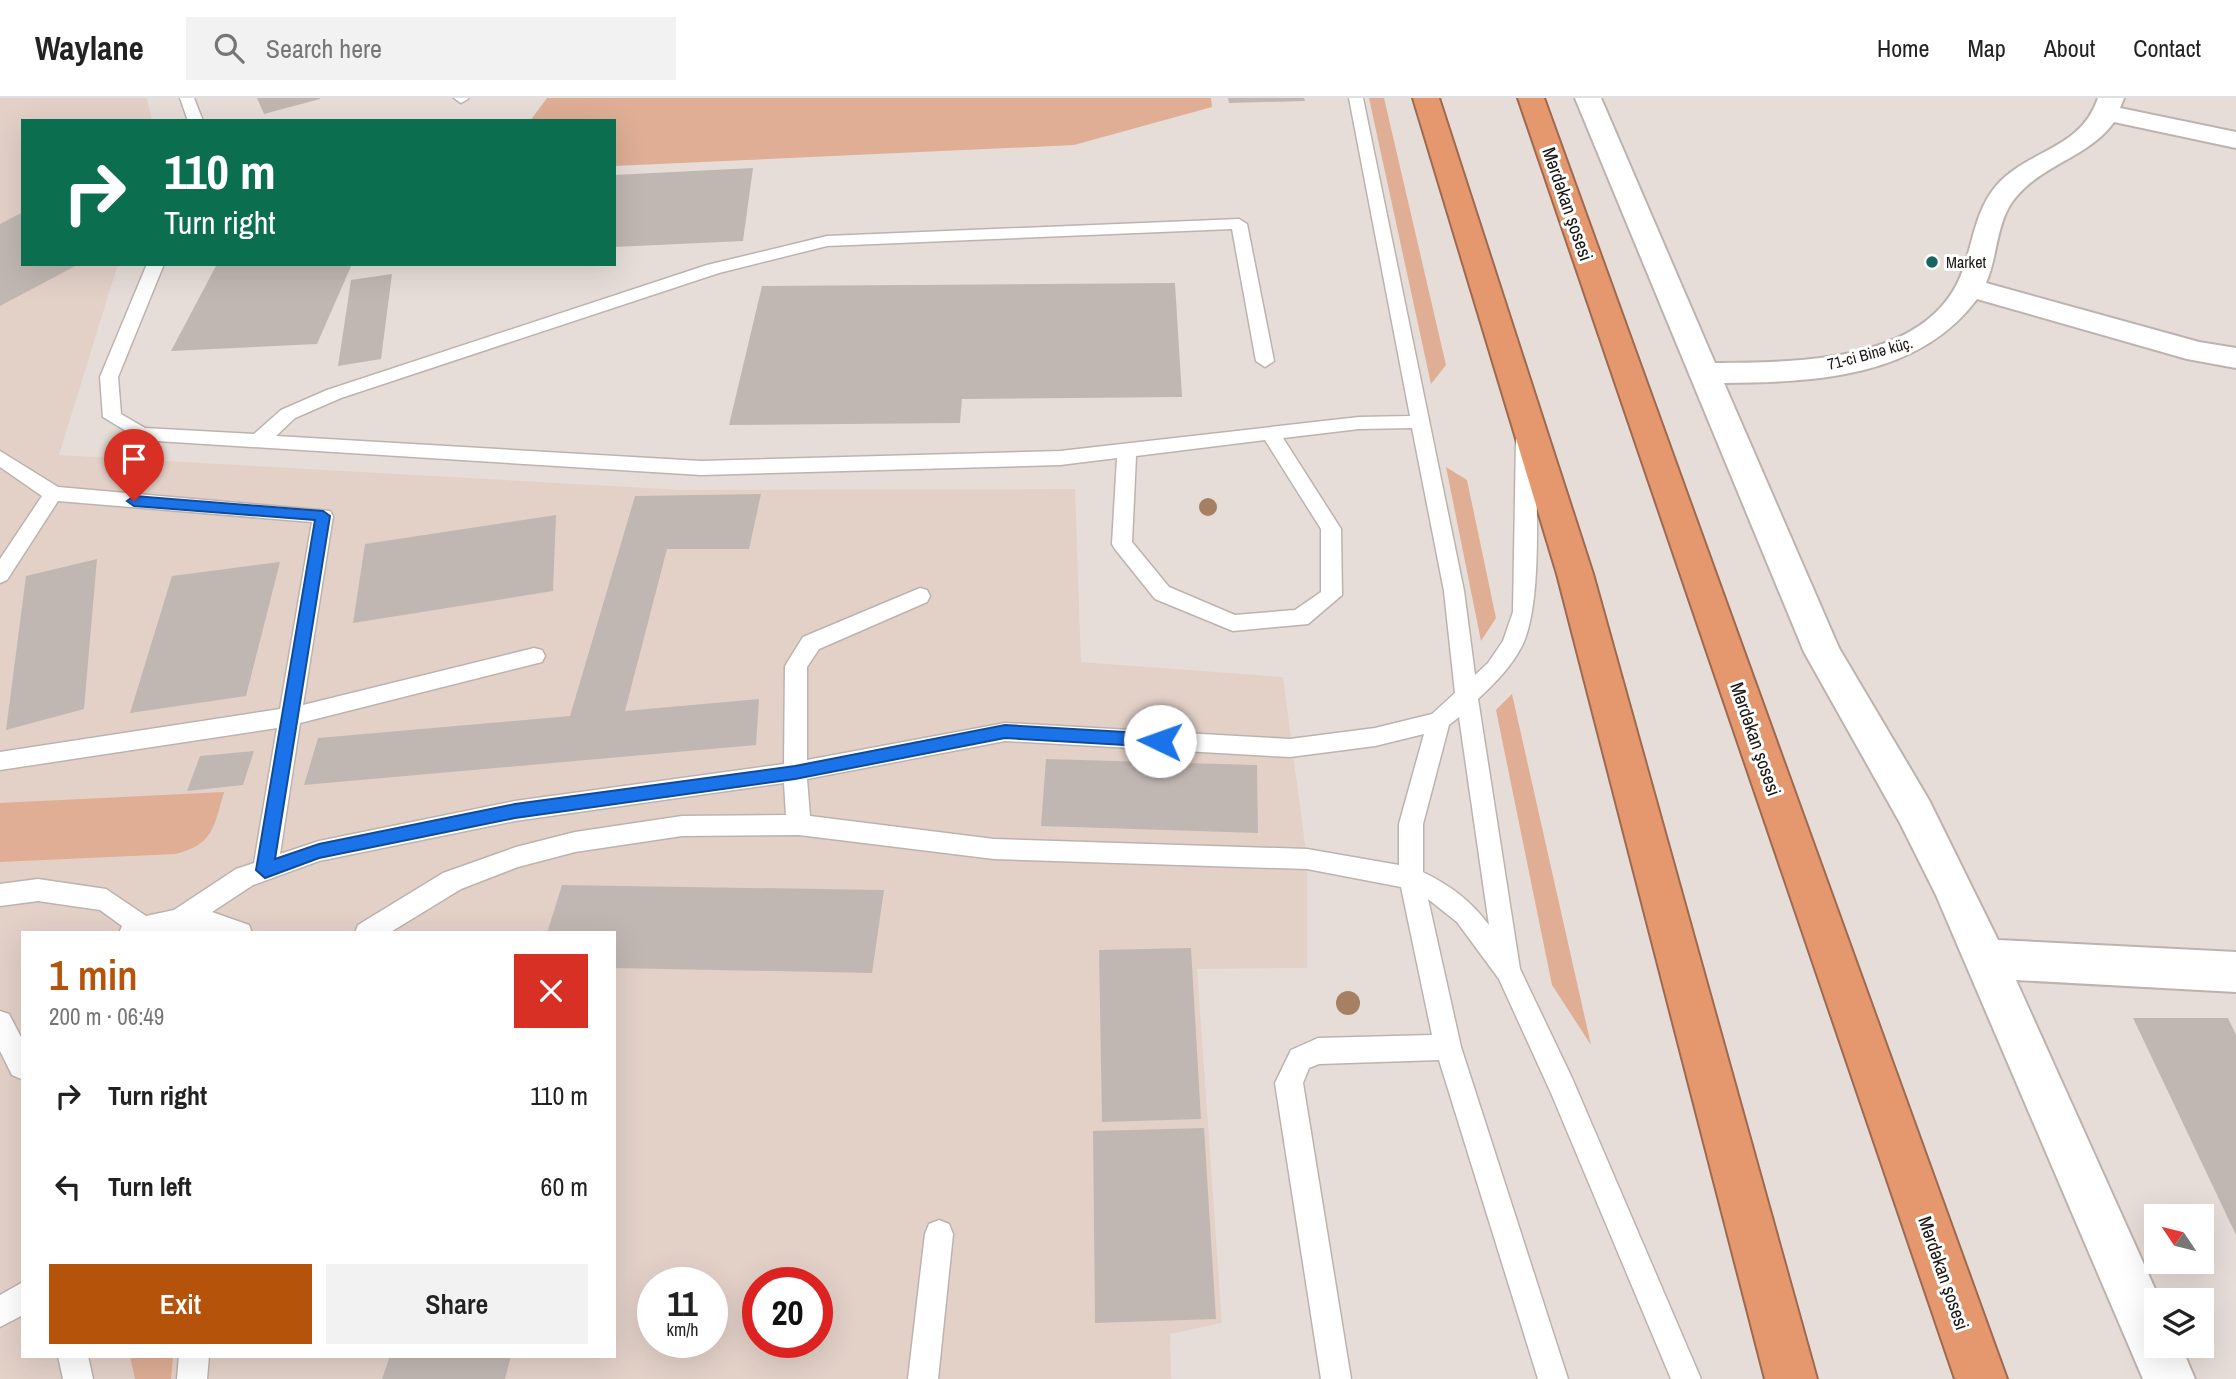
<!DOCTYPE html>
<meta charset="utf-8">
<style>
body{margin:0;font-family:"Archivo Narrow",sans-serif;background:#f2f2f2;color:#222;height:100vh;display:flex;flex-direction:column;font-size:26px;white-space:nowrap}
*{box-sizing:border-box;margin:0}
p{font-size:23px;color:#767676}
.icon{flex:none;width:38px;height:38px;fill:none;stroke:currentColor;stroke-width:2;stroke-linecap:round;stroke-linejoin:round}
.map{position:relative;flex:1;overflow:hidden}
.side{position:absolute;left:21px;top:833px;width:595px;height:427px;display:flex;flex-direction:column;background:#fff;border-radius:0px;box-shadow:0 7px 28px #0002}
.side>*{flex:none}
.guide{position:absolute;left:21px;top:21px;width:595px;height:147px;border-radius:0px;box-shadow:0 7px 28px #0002;background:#0b6e4f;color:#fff;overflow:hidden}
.needle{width:46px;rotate:305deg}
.controls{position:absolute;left:2144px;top:1106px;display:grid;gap:14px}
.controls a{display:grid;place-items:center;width:70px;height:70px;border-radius:0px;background:#fff;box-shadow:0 7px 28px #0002;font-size:35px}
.speed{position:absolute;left:637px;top:1169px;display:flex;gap:14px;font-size:35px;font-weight:700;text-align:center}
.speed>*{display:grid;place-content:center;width:91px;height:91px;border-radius:50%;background:#fff;box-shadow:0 7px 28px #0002;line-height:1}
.speed small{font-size:18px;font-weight:400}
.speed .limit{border:10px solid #d22;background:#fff;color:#111}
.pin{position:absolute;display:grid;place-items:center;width:60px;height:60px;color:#fff;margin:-72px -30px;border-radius:50% 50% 50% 0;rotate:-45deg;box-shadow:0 0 7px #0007}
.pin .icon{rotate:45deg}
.me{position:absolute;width:77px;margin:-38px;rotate:273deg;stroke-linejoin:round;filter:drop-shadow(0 0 5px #0008)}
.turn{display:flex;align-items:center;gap:24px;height:147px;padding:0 28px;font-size:32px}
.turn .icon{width:91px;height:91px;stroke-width:2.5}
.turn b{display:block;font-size:49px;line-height:60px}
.round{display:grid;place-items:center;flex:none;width:74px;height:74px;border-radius:0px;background:#f2f2f2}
.head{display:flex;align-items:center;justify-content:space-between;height:119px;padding:0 28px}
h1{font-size:42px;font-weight:600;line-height:52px;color:#b45309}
.button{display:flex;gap:14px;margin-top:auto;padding:14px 28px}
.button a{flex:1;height:80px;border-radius:0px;background:#b45309;color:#fff;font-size:28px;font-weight:600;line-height:80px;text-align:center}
.button a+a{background:#f2f2f2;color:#222}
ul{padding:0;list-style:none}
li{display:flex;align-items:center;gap:21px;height:91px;padding:0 28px}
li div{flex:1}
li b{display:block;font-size:26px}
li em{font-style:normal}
header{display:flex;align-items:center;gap:42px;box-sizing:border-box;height:98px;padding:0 35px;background:#fff;border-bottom:2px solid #e0e0e0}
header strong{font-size:33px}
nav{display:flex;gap:38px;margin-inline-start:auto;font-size:24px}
.search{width:490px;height:63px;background:#f2f2f2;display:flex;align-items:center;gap:18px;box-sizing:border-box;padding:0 24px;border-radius:0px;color:#767676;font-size:26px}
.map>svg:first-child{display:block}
</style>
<header>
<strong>Waylane</strong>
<div class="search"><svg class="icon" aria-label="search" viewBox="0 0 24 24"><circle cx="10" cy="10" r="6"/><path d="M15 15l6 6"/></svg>Search here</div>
<nav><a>Home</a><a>Map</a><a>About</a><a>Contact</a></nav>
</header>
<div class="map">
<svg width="2236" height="1281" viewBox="0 0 2236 1281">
<rect width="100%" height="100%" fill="#e7ddd8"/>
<!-- built -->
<path fill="#e3d1c8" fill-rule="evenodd" d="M0 0H147L152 23H23V166H118L59 357 683 392 1075 391 1081 564 1283 579 1307 761V870L1197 871 1222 1225 1170 1236 1171 1281H0ZM23 835H614V1258H23ZM653 1185H712V1244H653ZM758 1185H817V1244H758Z"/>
<!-- green -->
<path fill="#dfae95" d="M547 0H1211L1212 9 1074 47 614 68V23H530Z
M1369 0H1384L1446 267 1431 286Z
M1446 369 1467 382 1496 520 1481 543Z
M1512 596 1591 947 1552 887 1496 612Z
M224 694C214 728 214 746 176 756L0 764V705Z
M130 1258H173L171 1281H135Z"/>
<!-- building -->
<path fill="#c1b7b2" d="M257 0H320V1L264 16Z
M1228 0H1304L1305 3 1229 5Z
M753 70 743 143 614 149V77Z
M23 114V166H79L0 208V126Z
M217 166H352L317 246 171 253Z
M392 176 381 261 338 268 351 182Z
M1175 185 1182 299 962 301 960 325 729 327 762 188Z
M761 396 749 451H667L625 613 759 601 756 647 304 687 318 640 570 618 635 398Z
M556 417 553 493 353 525 365 446Z
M97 461 84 611 6 632 26 478Z
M280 464 246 598 130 615 172 478Z
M254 653 243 687 187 693 200 658Z
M1046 661 1257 667 1258 735 1041 728Z
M562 787 884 792 872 875 614 870V835H547Z
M1191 850 1201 1021 1102 1024 1099 852Z
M2133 920H2228L2236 937V1137Z
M1204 1030 1216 1221 1095 1225 1093 1033Z
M390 1258H511L505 1281H382Z"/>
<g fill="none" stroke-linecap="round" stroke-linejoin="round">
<!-- service casing -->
<g stroke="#bdb3ae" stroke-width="3">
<path id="service" d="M180 0H194L203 23H188Z
M454 0H468V1L461 5Z
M1349 0H1363L1464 493 1475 577 1488 565 1503 543 1513 514 1516 341 1526 335 1536 341C1535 393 1544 504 1522 548 1511 569 1496 584 1478 601L1520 871 1572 980 1701 1281H1671L1551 995 1499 881 1457 824 1428 801 1461 949 1568 1281H1538L1439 962 1319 966 1309 970 1303 985 1351 1281H1321L1275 985 1291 952 1318 940 1432 937 1401 789 1307 771 994 761 799 737 682 738 575 754 518 769 461 791 389 835H355L358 827 443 775 516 749 575 734 682 718 786 717 784 685 515 723 319 763 253 787 212 814 249 827 252 835H119L122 828 100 812 38 803 0 808V786L38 781 106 791 146 818 174 812 236 771 254 765 277 630 0 672V654L280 611 312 424 58 403 7 482 0 485V461L42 398 0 369V353L58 389 330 413 333 418 303 607 534 550 542 552 545 558 542 564 534 566 300 625 280 756 319 743 515 703 784 666 785 568 803 539 920 490 927 492 930 498 927 504 819 551 807 569V662L1005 625 1290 641 1375 630 1432 616 1455 595 1444 493 1412 330 1359 331 1283 340 1341 431 1342 497 1308 526 1233 533 1155 501 1115 451 1112 446 1117 360 1060 367 701 377 141 342 103 319 100 279 147 166H164L118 279 121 316 145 330 254 336 281 312 327 292 707 167 827 138 1239 121 1247 126 1274 263 1265 269 1256 263 1232 131 827 148 719 175 341 300 295 320 276 338 701 363 1060 353 1359 319 1410 318ZM1265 342 1321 431V494L1295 512 1235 517 1169 489 1132 444 1136 358ZM1459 619 1489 827C1470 802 1451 788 1423 774V726L1449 627ZM1424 636 1399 726V767L1307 751 994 741 810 718 807 681 1005 643 1290 659 1375 648Z
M0 913 9 916 23 943 21 981 12 977 0 953Z
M939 1122 949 1126 953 1136 938 1281H908L925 1136 929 1126Z
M23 1184V1217L0 1229V1197Z
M58 1258H88L93 1281H63Z
M179 1258H209L207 1281H177Z"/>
</g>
<!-- minor casing -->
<g stroke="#bdb3ae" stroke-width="4">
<path id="minor" d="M1575 0H1601L1715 265C1792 264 1916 266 1957 186 1973 154 1972 117 1996 88 2028 51 2081 52 2098 0H2124L2120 10 2236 34V50L2114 24C2089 59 2043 66 2016 99 1996 122 1998 158 1986 185L2199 244 2236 250V270L2187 261 1977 201C1918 280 1815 284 1724 285L1839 550 1929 702 1998 842 2236 854V894L2016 882 2160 1202H2156V1248H2181L2195 1281H2143L1936 797 1900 725 1804 554Z"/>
</g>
<!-- motorway casing -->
<g stroke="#9e6a4f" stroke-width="4">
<path id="motorway" d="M1413 0H1439L1593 476 1817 1281H1765L1557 476Z
M1518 0H1544L2007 1281H1955Z"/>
</g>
<!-- service -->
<use href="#service" fill="#fff" fill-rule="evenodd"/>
<!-- minor -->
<use href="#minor" fill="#fff" fill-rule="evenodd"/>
<!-- motorway -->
<use href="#motorway" fill="#e5976e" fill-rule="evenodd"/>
</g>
<!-- trees -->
<g fill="#a77f63">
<circle cx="1208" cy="409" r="9"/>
<circle cx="1348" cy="905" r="12"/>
</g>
<!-- route -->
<path fill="#1a73e8" stroke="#114b97" stroke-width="2" d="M134 398 323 413 330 418 275 761 319 746 515 706 795 668 1005 627 1160 636 1168 643 1160 649 1005 640 795 681 515 720 319 760 265 780 256 772 315 422 134 408 127 403Z"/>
<!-- markers -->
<circle fill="#176562" stroke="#fff" stroke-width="2.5" cx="1932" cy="164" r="7"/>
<g text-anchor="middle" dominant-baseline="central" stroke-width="6" stroke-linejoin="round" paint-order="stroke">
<!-- far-poi labels -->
<g font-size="16" fill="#1b1715" stroke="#fff" text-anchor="start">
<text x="1946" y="164">Market</text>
</g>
<!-- far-street labels -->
<g font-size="16" fill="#1b1715" stroke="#fff">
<text transform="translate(1870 255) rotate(-15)">71-ci Binə küç.</text>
</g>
<!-- street labels -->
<g font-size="19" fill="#1b1715" stroke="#fff">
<text transform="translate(1568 106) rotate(71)">Mərdəkan şosesi</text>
<text transform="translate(1756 641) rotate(71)">Mərdəkan şosesi</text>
<text transform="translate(1944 1175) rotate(71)">Mərdəkan şosesi</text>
</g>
</g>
</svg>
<div class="controls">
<a><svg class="needle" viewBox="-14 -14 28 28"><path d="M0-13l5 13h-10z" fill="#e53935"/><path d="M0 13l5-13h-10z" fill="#767676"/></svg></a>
<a><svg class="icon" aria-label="layers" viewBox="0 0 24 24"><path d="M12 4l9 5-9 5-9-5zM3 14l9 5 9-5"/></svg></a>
</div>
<div class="speed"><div>11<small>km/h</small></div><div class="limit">20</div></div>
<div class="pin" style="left:134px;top:403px;background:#d93025"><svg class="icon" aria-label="arrive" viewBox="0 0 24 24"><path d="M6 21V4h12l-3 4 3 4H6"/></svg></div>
<svg class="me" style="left:1160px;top:643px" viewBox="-20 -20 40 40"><circle r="19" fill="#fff"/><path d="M0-13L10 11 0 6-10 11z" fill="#1a73e8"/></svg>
<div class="guide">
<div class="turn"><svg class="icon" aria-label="right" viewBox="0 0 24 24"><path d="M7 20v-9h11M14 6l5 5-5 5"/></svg><div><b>110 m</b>Turn right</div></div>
</div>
<section class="side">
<div class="head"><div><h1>1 min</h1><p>200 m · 06:49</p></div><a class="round" style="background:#d93025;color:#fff"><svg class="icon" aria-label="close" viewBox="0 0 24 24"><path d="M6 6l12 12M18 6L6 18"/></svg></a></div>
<ul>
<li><svg class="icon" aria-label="right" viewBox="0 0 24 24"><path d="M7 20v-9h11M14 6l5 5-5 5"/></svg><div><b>Turn right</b></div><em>110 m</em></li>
<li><svg class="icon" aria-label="left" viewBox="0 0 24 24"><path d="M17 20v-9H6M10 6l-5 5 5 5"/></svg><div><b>Turn left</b></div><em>60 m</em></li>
</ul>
<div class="button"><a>Exit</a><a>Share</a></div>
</section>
</div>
